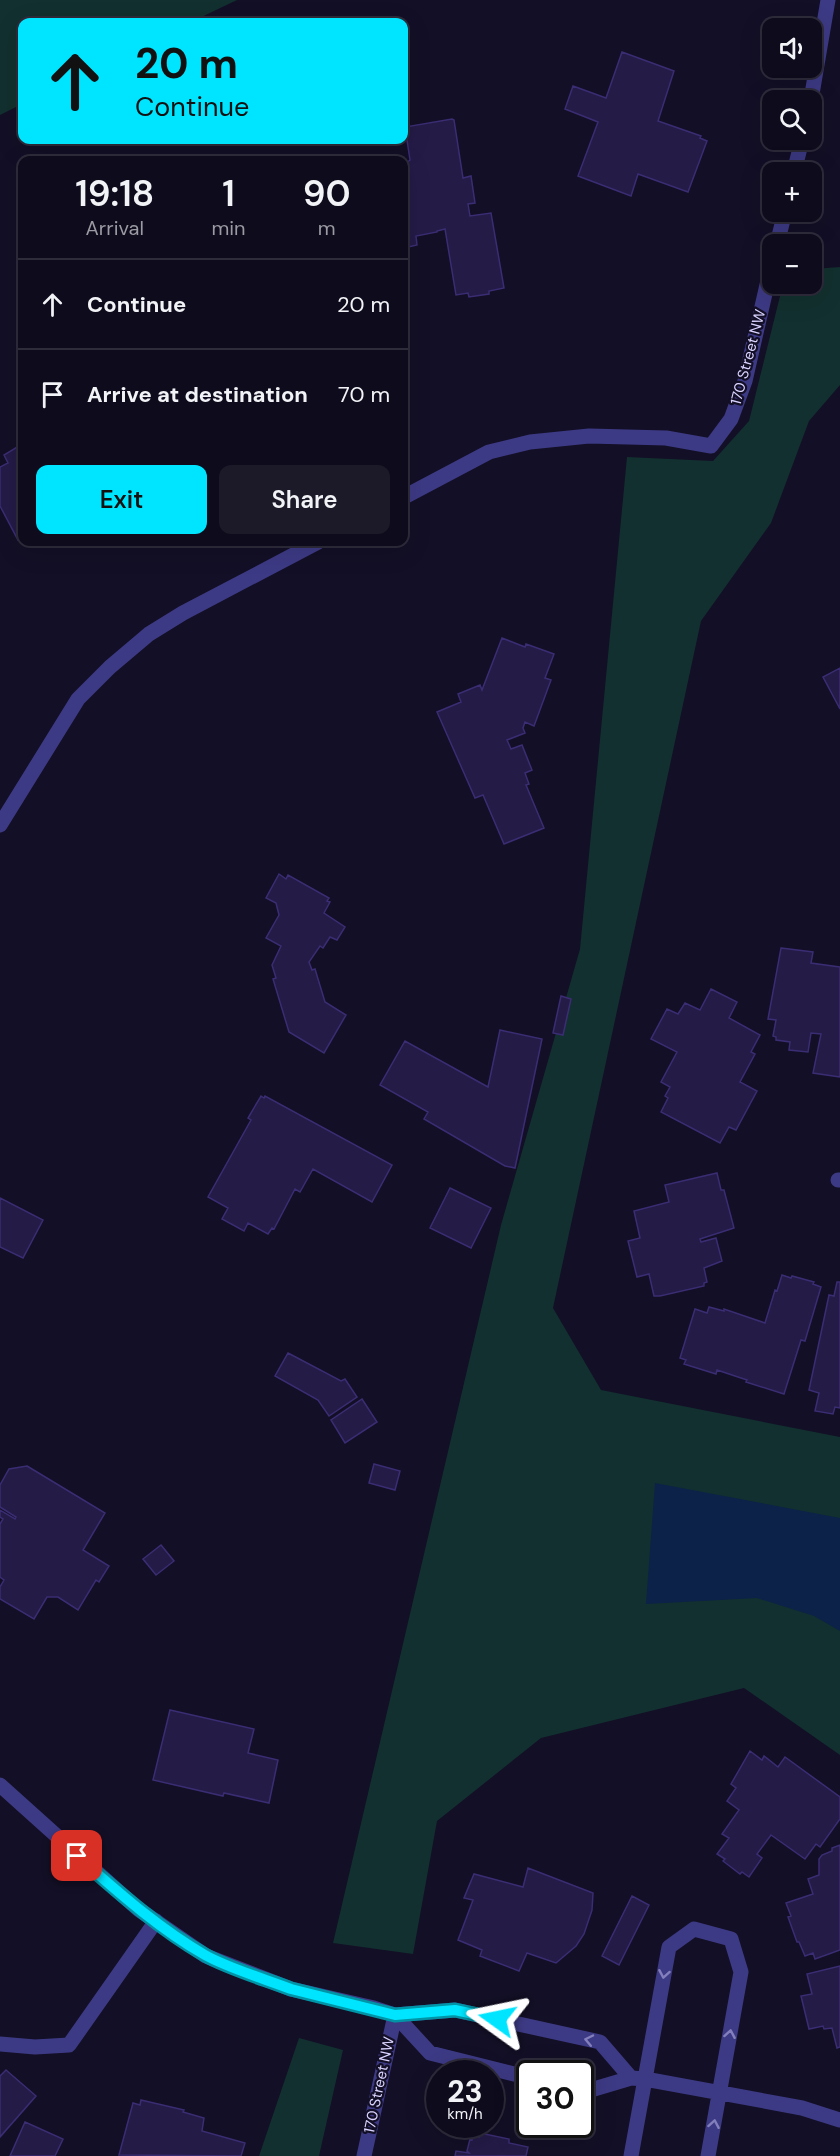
<!DOCTYPE html>
<meta charset="utf-8">
<style>
body{margin:0;font-family:"DM Sans",sans-serif;background:#1c1929;color:#f1f3f6;height:100vh;display:flex;flex-direction:column;font-size:22px;white-space:nowrap}
*{box-sizing:border-box;margin:0}
p{font-size:20px;color:#9b9ba3}
.icon{flex:none;width:33px;height:33px;fill:none;stroke:currentColor;stroke-width:2;stroke-linecap:round;stroke-linejoin:round}
.map{position:relative;flex:1;overflow:hidden}
.panel{position:absolute;left:18px;top:156px;width:390px;height:390px;display:flex;flex-direction:column;background:#0e0b1c;border-radius:12px;box-shadow:0 6px 24px #0002,0 0 0 2px #2e2b3b}
.panel>*{flex:none}
.top-card{position:absolute;left:18px;top:18px;width:390px;height:126px;border-radius:12px;box-shadow:0 6px 24px #0002,0 0 0 2px #2e2b3b;background:#00e5ff;color:#111;overflow:hidden}
.fabs{position:absolute;left:762px;top:18px;display:grid;gap:12px}
.fabs a{display:grid;place-items:center;width:60px;height:60px;border-radius:12px;background:#0e0b1c;box-shadow:0 6px 24px #0002,0 0 0 2px #2e2b3b;font-size:30px}
.speed{position:absolute;left:426px;top:2060px;display:flex;gap:12px;font-size:30px;font-weight:700;text-align:center}
.speed>*{display:grid;place-content:center;width:78px;height:78px;border-radius:50%;background:#0e0b1c;box-shadow:0 6px 24px #0002,0 0 0 2px #2e2b3b;line-height:1}
.speed small{font-size:15px;font-weight:400}
.speed .limit{border:3px solid #111;border-radius:9px;background:#fff;color:#111}
.pin{position:absolute;display:grid;place-items:center;width:51px;height:51px;color:#fff;margin:-26px;border-radius:12px;box-shadow:0 3px 9px #0006}
.me{position:absolute;width:66px;margin:-33px;rotate:282deg;stroke-linejoin:round;filter:drop-shadow(0 0 4px #0008)}
.turn{display:flex;align-items:center;gap:21px;height:126px;padding:0 18px;font-size:27px}
.turn .icon{width:78px;height:78px;stroke-width:2.5}
.turn b{display:block;font-size:42px;line-height:51px}
.eta{display:flex;justify-content:space-evenly;align-items:center;height:102px;text-align:center}
.eta b{font-size:36px;font-weight:600;line-height:42px}
.action{display:flex;gap:12px;margin-top:auto;padding:12px 18px}
.action a{flex:1;height:69px;border-radius:12px;background:#00e5ff;color:#111;font-size:24px;font-weight:600;line-height:69px;text-align:center}
.action a+a{background:#1c1929;color:#f1f3f6}
ul{padding:0;list-style:none}
li{display:flex;align-items:center;gap:18px;height:90px;padding:0 18px;border-top:2px solid #2e2b3b}
li div{flex:1}
li b{display:block;font-size:22px}
li em{font-style:normal}
.map>svg:first-child{display:block}
</style>
<div class="map">
<svg width="840" height="2156" viewBox="0 0 840 2156">
<rect width="100%" height="100%" fill="#130f26"/>
<!-- green -->
<path fill="#12302f" d="M0 0H237L191 22H22V104L0 115Z
M840 267V385L809 421 771 523 701 621 553 1308 601 1390 840 1437V1755L744 1688 541 1738 437 1821 413 1954 333 1943 501 1225 580 949 627 457 713 461 749 421 783 284H812V269Z
M299 2038 343 2050 319 2156H259Z"/>
<!-- water -->
<path fill="#0c2248" d="M655 1483 840 1518V1631L814 1616 757 1598 646 1604Z"/>
<!-- building -->
<path fill="#241b47" stroke="#3b2d73" stroke-width="1.5" d="M622 52 674 71 658 121 701 136 700 138 707 141 688 192 638 174 631 196 578 176 598 122 565 109 573 86 606 98Z
M452 119 454 120 463 178 471 176 475 203 468 204 470 216 491 213 504 288 489 291V294L469 297 468 293 456 295 445 229 437 231V232L416 236 417 245 404 248V165L410 160 405 127Z
M22 444V537L18 540 0 506V467L8 463 4 455Z
M502 638 525 647 526 644 554 654 545 678 551 680 534 726 525 722 523 728 525 733 507 740 511 749 522 745 532 770 525 773 529 784 526 785 544 828 504 844 483 795 475 798 437 712 461 702 458 694 480 685 482 690Z
M840 668V709L823 677Z
M279 874 286 879 288 875 329 898 327 901 330 902 324 913 345 927 337 940 330 937 323 948 320 946 309 962 312 970 315 969 325 1002 346 1015 324 1053 289 1032 273 979 276 978 272 965 281 946 266 938 279 915 276 903 266 898Z
M781 948 813 952 811 963 840 967V1077L813 1073 821 1034 811 1033 808 1052 789 1050 790 1042 776 1040V1037L773 1036 776 1020 768 1019Z
M711 989 737 1002 729 1018 760 1035 751 1052 755 1054 740 1082 757 1091 736 1130 729 1127 720 1143 661 1112 668 1098 665 1096 670 1087 661 1082 677 1052 651 1039 667 1009 678 1014 685 1003 700 1010Z
M561 996 571 999 563 1035 553 1033Z
M500 1030 542 1039 515 1168 505 1166 424 1119 428 1112 380 1085 405 1041 488 1087Z
M261 1096 264 1098 265 1096 392 1165 372 1202 313 1169 300 1192 295 1189 274 1229 272 1228 268 1234 248 1223 244 1231 222 1219 228 1208 208 1197 251 1120 248 1118Z
M717 1173 721 1190H724L734 1228 700 1239 701 1242 716 1238 722 1261 704 1268 707 1282 704 1283V1286L660 1296H654L649 1274 637 1277 628 1241 640 1238 634 1211 669 1202 665 1185Z
M450 1188 491 1208 471 1248 430 1228Z
M0 1198 43 1220 23 1258 0 1247Z
M782 1275 791 1278 792 1276 814 1282 813 1284 821 1287 805 1341 801 1340 784 1394 746 1382 747 1380 717 1370 716 1374 684 1364 686 1360 680 1358 695 1309 707 1313 709 1307 724 1311V1309L765 1323 775 1290 777 1291Z
M837 1282H840V1408L835 1407 833 1414 815 1411 819 1393 809 1390 829 1295 834 1296Z
M288 1353 341 1381 345 1379 357 1397 329 1416 318 1400 275 1376Z
M362 1399 377 1422 345 1443 331 1420Z
M374 1464 400 1471 395 1490 369 1483Z
M27 1466 105 1513 83 1550 109 1566 99 1582 96 1580 78 1610 58 1597H47L34 1619 0 1599V1587L4 1580 0 1577V1524L3 1519 0 1517V1510L15 1519 16 1517 0 1507V1485L9 1469Z
M161 1545 174 1561 156 1575 143 1559Z
M170 1710 254 1729 248 1753 278 1760 269 1803 224 1793 223 1796 153 1780Z
M750 1751 762 1760 764 1756 778 1767 785 1757 840 1797V1819L820 1847 816 1844 805 1859 771 1835 757 1854 762 1858 749 1877 742 1872 740 1874 723 1861 725 1859 717 1854 729 1838 722 1834 739 1810 727 1801 736 1788 731 1784Z
M840 1845V1950L815 1959 813 1953 805 1956 799 1942H797L788 1917 791 1916 786 1903 813 1894 808 1879 819 1875V1859L822 1855 832 1851V1848Z
M528 1868 593 1893 592 1910 584 1934 576 1946 556 1963 527 1953 519 1971 480 1956 482 1950 458 1940 473 1900 464 1898 474 1874 523 1887Z
M632 1896 649 1905 619 1965 602 1956Z
M840 1966V2047L837 2048 832 2028 824 2029 823 2026 809 2029 801 1996 812 1994 807 1974Z
M6 2070 36 2096 0 2137V2076Z
M141 2100 184 2110 183 2112 204 2118 202 2131 245 2143 241 2156 119 2155 133 2103 140 2105Z
M25 2122 63 2139 55 2156H10Z
M480 2133 509 2139V2143L528 2147 526 2156H455L456 2151 469 2153 467 2151 470 2139 472 2140 473 2135 479 2137Z"/>
<g fill="none" stroke-linecap="round" stroke-linejoin="round">
<!-- service -->
<path stroke="#3d3a85" stroke-width="15" d="M0 2044 35 2047 69 2045 156 1921"/>
<!-- minor -->
<path stroke="#3d3a85" stroke-width="15" d="M811 100 828 0
M794 172 802 140
M777 244 785 212
M404 497 489 452 530 442 589 436 666 438 711 446 731 419 745 381 772 263
M0 825 78 699 110 667 149 634 183 613 318 542
M838 1180H840
M0 1785 138 1909 206 1956 291 1989 374 2008 395 2015 455 2010 600 2042 631 2078
M395 2015 430 2053 530 2078
M580 2091 584 2092 631 2078 645 2079 802 2108 840 2120
M631 2156 669 1947 694 1929 731 1939 741 1972 708 2156"/>
<!-- tertiary -->
<path stroke="#3d3a85" stroke-width="15" d="M364 2156 395 2015"/>
</g>
<!-- one-way arrows -->
<defs><path id="oneway-chevron" d="M-2-3.5L2.5 0L-2 3.5" fill="none" stroke-width="1.6" stroke-linecap="round" stroke-linejoin="round" transform="scale(1.5)"/></defs>
<g stroke="#837fbc">
<use href="#oneway-chevron" transform="translate(664 1974) rotate(100)"/>
<use href="#oneway-chevron" transform="translate(730 2034) rotate(-80)"/>
<use href="#oneway-chevron" transform="translate(589 2040) rotate(-168)"/>
<use href="#oneway-chevron" transform="translate(714 2124) rotate(-80)"/>
</g>
<g fill="none" stroke-linecap="round" stroke-linejoin="round">
<!-- route casing -->
<g stroke="#0095a6" stroke-width="15">
<path id="route" d="M77 1856C117 1891 158 1928 205 1955 228 1968 265 1979 291 1989L395 2015 455 2010 497 2019"/>
</g>
<!-- route -->
<use href="#route" stroke="#00e5ff" stroke-width="10"/>
</g>
<g text-anchor="middle" dominant-baseline="central" stroke-width="4.5" stroke-linejoin="round" paint-order="stroke">
<!-- street labels -->
<g font-size="15" fill="#d9d4ff" stroke="#130f26">
<text transform="translate(748 357) rotate(-75)">170 Street NW</text>
<text transform="translate(379 2085) rotate(-78)">170 Street NW</text>
</g>
</g>
</svg>
<div class="fabs">
<a><svg class="icon" aria-label="sound" viewBox="0 0 24 24"><path d="M4 9h4l5-4v14l-5-4H4zM17 9q2 3 0 6"/></svg></a>
<a><svg class="icon" aria-label="search" viewBox="0 0 24 24"><circle cx="10" cy="10" r="6"/><path d="M15 15l6 6"/></svg></a>
<a>+</a>
<a>−</a>
</div>
<div class="speed"><div>23<small>km/h</small></div><div class="limit">30</div></div>
<div class="pin" style="left:77px;top:1856px;background:#d93025"><svg class="icon" aria-label="arrive" viewBox="0 0 24 24"><path d="M6 21V4h12l-3 4 3 4H6"/></svg></div>
<svg class="me" style="left:497px;top:2019px" viewBox="-20 -20 40 40"><path d="M0-17L14 15 0 8-14 15z" fill="#00e5ff" stroke="#fff" stroke-width="4"/></svg>
<div class="top-card">
<div class="turn"><svg class="icon" aria-label="ahead" viewBox="0 0 24 24"><path d="M12 20V5M6 11l6-6 6 6"/></svg><div><b>20 m</b>Continue</div></div>
</div>
<section class="panel">
<div class="eta">
<div><b>19:18</b><p>Arrival</p></div>
<div><b>1</b><p>min</p></div>
<div><b>90</b><p>m</p></div>
</div>
<ul>
<li><svg class="icon" aria-label="ahead" viewBox="0 0 24 24"><path d="M12 20V5M6 11l6-6 6 6"/></svg><div><b>Continue</b></div><em>20 m</em></li>
<li><svg class="icon" aria-label="arrive" viewBox="0 0 24 24"><path d="M6 21V4h12l-3 4 3 4H6"/></svg><div><b>Arrive at destination</b></div><em>70 m</em></li>
</ul>
<div class="action"><a>Exit</a><a>Share</a></div>
</section>
</div>
